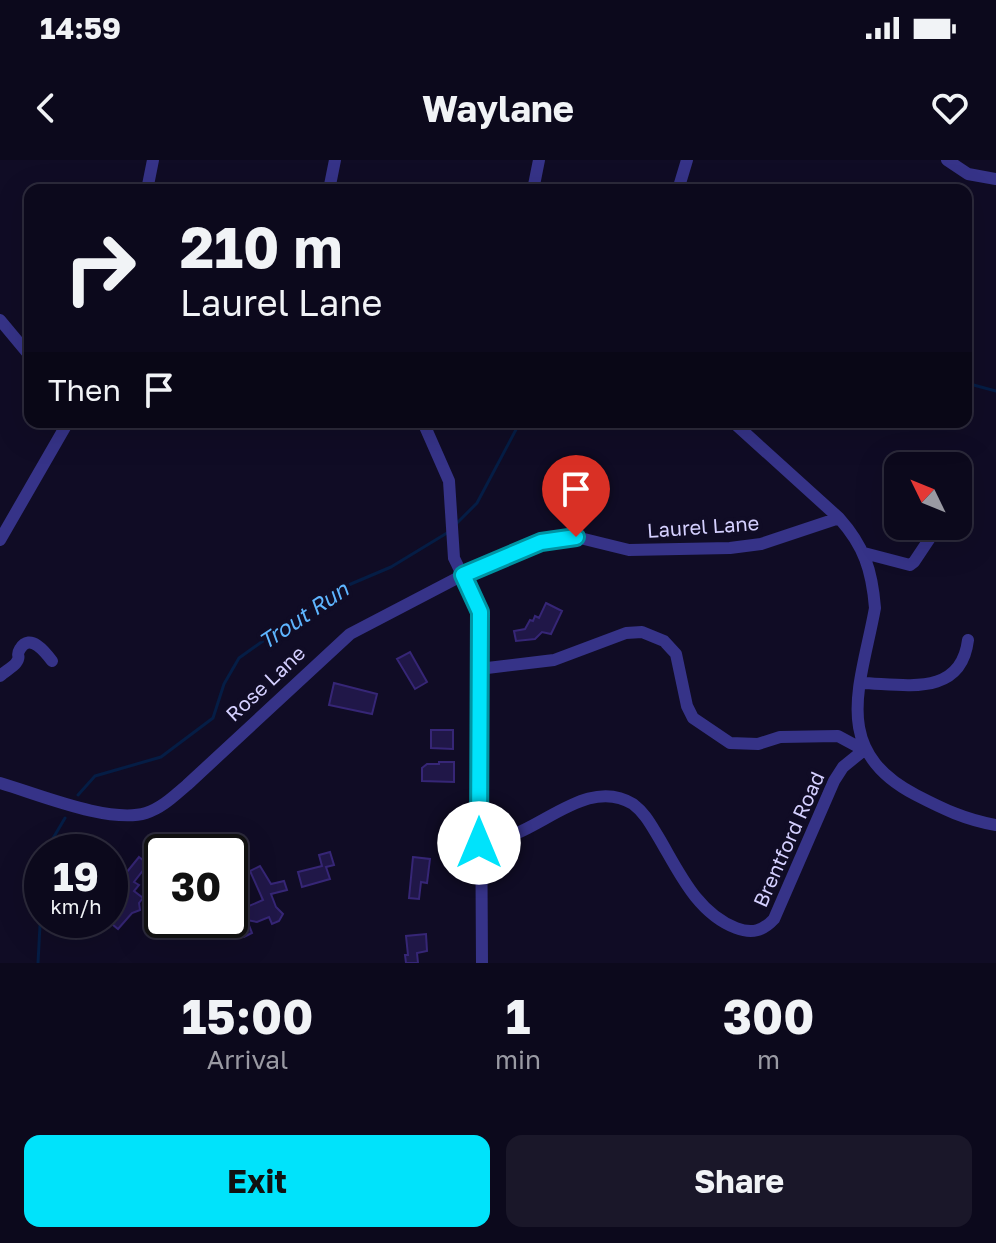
<!DOCTYPE html>
<style>
body{margin:0;font-family:"Golos Text",sans-serif;background:#1a1729;color:#f1f3f6;height:100vh;display:flex;flex-direction:column;font-size:30px;white-space:nowrap}
*{box-sizing:border-box;margin:0}
p{font-size:26px;color:#9a9aa3}
.icon{flex:none;width:44px;height:44px;fill:none;stroke:currentColor;stroke-width:2;stroke-linecap:round;stroke-linejoin:round}
.map{position:relative;height:803px;overflow:hidden}
.details{display:flex;flex-direction:column;background:#0c091c;flex:1}
.details>*{flex:none}
.top-card{position:absolute;left:24px;top:24px;width:948px;height:244px;border-radius:16px;box-shadow:0 8px 32px #0002,0 0 0 2px #2c2a3b;background:#0c091c;color:#f1f3f6;overflow:hidden}
.needle{width:52px;rotate:313deg}
.tools{position:absolute;left:884px;top:292px;display:grid;gap:16px}
.tools a{display:grid;place-items:center;width:88px;height:88px;border-radius:16px;background:#0c091c;box-shadow:0 8px 32px #0002,0 0 0 2px #2c2a3b;font-size:40px}
.speed{position:absolute;left:24px;top:674px;display:flex;gap:16px;font-size:40px;font-weight:700;text-align:center}
.speed>*{display:grid;place-content:center;width:104px;height:104px;border-radius:50%;background:#0c091c;box-shadow:0 8px 32px #0002,0 0 0 2px #2c2a3b;line-height:1}
.speed small{font-size:20px;font-weight:400}
.speed .limit{border:4px solid #111;border-radius:12px;background:#fff;color:#111}
.pin{position:absolute;display:grid;place-items:center;width:68px;height:68px;color:#fff;margin:-82px -34px;border-radius:50% 50% 50% 0;rotate:-45deg;box-shadow:0 0 8px #0007}
.pin .icon{rotate:45deg}
.me{position:absolute;width:88px;margin:-44px;rotate:0deg;stroke-linejoin:round;filter:drop-shadow(0 0 6px #0008)}
.turn{display:flex;align-items:center;gap:28px;height:168px;padding:0 24px;font-size:36px}
.turn .icon{width:104px;height:104px;stroke-width:2.5}
.turn b{display:block;font-size:56px;line-height:68px}
.then{display:flex;align-items:center;height:76px;padding:0 24px;background:#0003;gap:16px;font-size:30px}
.eta{display:flex;justify-content:space-evenly;align-items:center;height:136px;text-align:center}
.eta b{font-size:48px;font-weight:700;line-height:56px}
.primary-button{display:flex;gap:16px;margin-top:auto;padding:16px 24px}
.primary-button a{flex:1;height:92px;border-radius:16px;background:#00e3fb;color:#111;font-size:32px;font-weight:700;line-height:92px;text-align:center}
.primary-button a+a{background:#1a1729;color:#f1f3f6}
.status{display:flex;justify-content:space-between;align-items:center;height:56px;padding:0 40px;background:#0c091c;direction:ltr}
.status svg{height:22px;fill:currentColor}
header{display:flex;justify-content:space-between;align-items:center;height:104px;padding:0 24px;background:#0c091c;font-size:36px;font-weight:700}
.map>svg:first-child{display:block}
</style>
<div class="status"><b>14:59</b><svg viewBox="0 0 49 12"><path d="M0 12V9h3v3zM5 12V6h3v6zM10 12V3h3v9zM15 12V0h3v12zM26 1h20v11H26zM47 4h2v5h-2z"/></svg></div>
<header><svg class="icon" aria-label="back" viewBox="0 0 24 24"><path d="M15 5l-7 7 7 7"/></svg>Waylane<svg class="icon" aria-label="heart" viewBox="0 0 24 24"><path d="M12 20l-8-8c-3-5 5-10 8-4 3-6 11-1 8 4z"/></svg></header>
<div class="map">
<svg width="996" height="803" viewBox="0 0 996 803">
<rect width="100%" height="100%" fill="#100c25"/>
<g fill="none" stroke-linecap="round" stroke-linejoin="round">
<!-- stream -->
<path stroke="#051d45" stroke-width="3" d="M966 223 996 231
M455 365 477 343 520 262
M78 635 95 616 161 597 213 558 224 524 239 498 332 432 391 407 447 373
M50 692 52 680 65 658
M38 803 42 727"/>
</g>
<!-- building -->
<path fill="#201748" stroke="#362676" stroke-width="2" d="M546 443 562 451 551 474 542 472 535 479 516 481 514 471 525 469 530 460 533 461 535 456 539 458Z
M410 492 427 522 415 529 397 499Z
M334 523 377 534 372 554 329 545Z
M431 570H453V589L431 588Z
M439 602H454V622L422 621V608L427 604H439Z
M330 692 334 705 326 707 330 719 302 727 298 712 322 706 319 695Z
M139 697 148 704 134 722 139 725 134 731 143 738 139 743 140 750 132 753 118 769 107 760H110L117 750 114 748 125 737 113 729Z
M413 697 430 699 427 723 421 722 419 739 409 738Z
M260 706 271 724 284 721 287 730 271 734 276 747 283 754 279 761 272 764 269 757 257 762 247 760 252 773 244 777 231 754 234 752 232 746 240 743 242 749 263 740 250 711Z
M426 774 427 791 417 793 418 803H406L405 795H408L406 776Z"/>
<g fill="none" stroke-linecap="round" stroke-linejoin="round">
<!-- minor -->
<path stroke="#363388" stroke-width="12" d="M947 0 968 14 996 19
M147 30 153 0
M329 30 335 0
M533 30 539 0
M678 30 687 0
M0 160 30 196
M423 262 449 321 454 398 480 452 482 803
M733 262 839 358
M958 333 967 318
M0 380 68 262
M864 393 910 405 914 402 938 366
M479 509 554 500 626 473 642 472 664 481 676 494 687 546 693 558 730 583 758 584 780 577 838 576 864 590
M0 516C4 512 13 507 16 503 22 495 15 497 20 489 30 472 46 493 52 501
M861 523C904 524 961 538 968 480
M0 623C38 634 109 664 146 653 162 648 174 636 187 625L350 474 463 415 541 382 553 378 576 377 629 390 730 388 761 384 839 358C864 386 872 410 875 448 861 525 829 590 916 635 943 649 966 660 996 665
M479 683C491 681 504 679 515 674 551 660 593 619 633 644 645 653 651 665 659 678 679 712 697 753 736 768 752 774 763 771 774 759L834 621 843 607 864 590"/>
</g>
<g fill="none" stroke-linecap="round" stroke-linejoin="round">
<!-- route casing -->
<g stroke="#0094a3" stroke-width="20">
<path id="route" d="M479 683 480 452 463 415 541 382 576 377"/>
</g>
<!-- route -->
<use href="#route" stroke="#00e3fb" stroke-width="14"/>
</g>
<g text-anchor="middle" dominant-baseline="central" stroke-width="8" stroke-linejoin="round" paint-order="stroke">
<!-- street labels -->
<g font-size="20" fill="#d5d0ff" stroke="#100c25">
<text transform="translate(703 366) rotate(-4)">Laurel Lane</text>
<text transform="translate(265 523) rotate(-43)">Rose Lane</text>
<text transform="translate(788 679) rotate(-66)">Brentford Road</text>
</g>
<!-- water labels -->
<g font-size="22" font-style="italic" fill="#5eb5ff" stroke="#100c25">
<text transform="translate(303 455) rotate(-34)">Trout Run</text>
</g>
</g>
</svg>
<div class="tools">
<a><svg class="needle" viewBox="-14 -14 28 28"><path d="M0-13l5 13h-10z" fill="#e53935"/><path d="M0 13l5-13h-10z" fill="#9a9aa3"/></svg></a>
</div>
<div class="speed"><div>19<small>km/h</small></div><div class="limit">30</div></div>
<div class="pin" style="left:576px;top:377px;background:#d93025"><svg class="icon" aria-label="arrive" viewBox="0 0 24 24"><path d="M6 21V4h12l-3 4 3 4H6"/></svg></div>
<svg class="me" style="left:479px;top:683px" viewBox="-20 -20 40 40"><circle r="19" fill="#fff"/><path d="M0-13L10 11 0 6-10 11z" fill="#00e3fb"/></svg>
<div class="top-card">
<div class="turn"><svg class="icon" aria-label="right" viewBox="0 0 24 24"><path d="M7 20v-9h11M14 6l5 5-5 5"/></svg><div><b>210 m</b>Laurel Lane</div></div>
<div class="then">Then<svg class="icon" aria-label="arrive" viewBox="0 0 24 24"><path d="M6 21V4h12l-3 4 3 4H6"/></svg></div>
</div>
</div>
<section class="details">
<div class="eta">
<div><b>15:00</b><p>Arrival</p></div>
<div><b>1</b><p>min</p></div>
<div><b>300</b><p>m</p></div>
</div>
<div class="primary-button"><a>Exit</a><a>Share</a></div>
</section>
